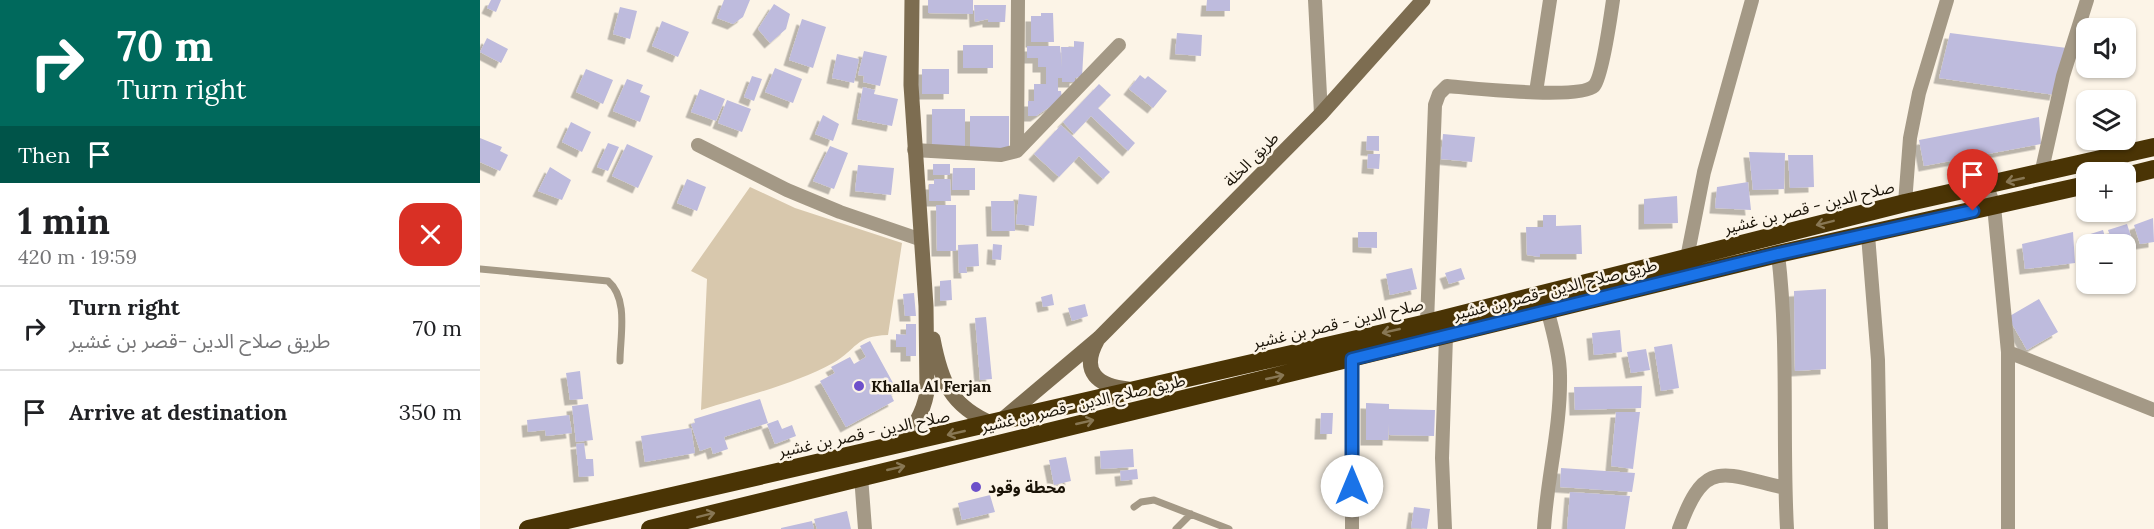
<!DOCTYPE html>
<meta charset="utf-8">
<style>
body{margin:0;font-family:Lora,"Noto Sans Arabic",serif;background:#f6f6f6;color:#202124;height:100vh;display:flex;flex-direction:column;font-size:22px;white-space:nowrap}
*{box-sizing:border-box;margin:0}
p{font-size:20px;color:#757577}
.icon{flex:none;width:33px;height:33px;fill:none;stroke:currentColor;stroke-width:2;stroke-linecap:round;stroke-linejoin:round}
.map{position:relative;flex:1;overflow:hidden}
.panel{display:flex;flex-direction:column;background:#fff;width:480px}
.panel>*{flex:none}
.hud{background:#00695c;color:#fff;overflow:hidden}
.fabs{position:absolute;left:1596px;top:18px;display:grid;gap:12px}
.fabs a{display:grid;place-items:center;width:60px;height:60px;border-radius:12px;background:#fff;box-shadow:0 2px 4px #0004;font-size:30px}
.pin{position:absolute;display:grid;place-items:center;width:51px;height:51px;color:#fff;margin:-62px -26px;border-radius:50% 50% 50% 0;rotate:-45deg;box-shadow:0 0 6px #0007}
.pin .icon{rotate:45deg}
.me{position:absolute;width:66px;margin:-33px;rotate:0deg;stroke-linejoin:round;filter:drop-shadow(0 0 4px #0008)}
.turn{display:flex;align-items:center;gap:21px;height:126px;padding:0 18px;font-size:27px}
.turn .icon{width:78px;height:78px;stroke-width:2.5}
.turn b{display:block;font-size:42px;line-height:51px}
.then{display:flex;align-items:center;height:57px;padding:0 18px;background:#0003;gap:12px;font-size:22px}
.round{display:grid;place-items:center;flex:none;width:63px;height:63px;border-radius:18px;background:#f6f6f6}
.headline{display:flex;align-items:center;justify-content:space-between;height:102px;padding:0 18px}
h1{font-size:36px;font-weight:700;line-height:45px}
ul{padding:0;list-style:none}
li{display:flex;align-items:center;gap:18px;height:84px;padding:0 18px;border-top:2px solid #e0e0e0}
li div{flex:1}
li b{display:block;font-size:22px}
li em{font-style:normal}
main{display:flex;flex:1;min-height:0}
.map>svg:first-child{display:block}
</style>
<main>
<section class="panel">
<div class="hud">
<div class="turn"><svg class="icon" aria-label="right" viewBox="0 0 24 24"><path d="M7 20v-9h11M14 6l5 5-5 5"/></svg><div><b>70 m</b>Turn right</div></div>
<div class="then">Then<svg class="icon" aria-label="arrive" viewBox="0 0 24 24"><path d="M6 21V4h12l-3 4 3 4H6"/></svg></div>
</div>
<div class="headline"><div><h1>1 min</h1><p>420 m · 19:59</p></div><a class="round" style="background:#d93025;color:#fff"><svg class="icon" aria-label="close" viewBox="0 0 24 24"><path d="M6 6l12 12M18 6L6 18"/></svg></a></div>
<ul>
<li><svg class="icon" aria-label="right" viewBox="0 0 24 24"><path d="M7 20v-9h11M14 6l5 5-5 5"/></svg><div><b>Turn right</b><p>طريق صلاح الدين -قصر بن غشير</p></div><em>70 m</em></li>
<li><svg class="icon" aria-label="arrive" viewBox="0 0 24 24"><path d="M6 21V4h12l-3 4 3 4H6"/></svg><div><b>Arrive at destination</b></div><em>350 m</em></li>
</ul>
</section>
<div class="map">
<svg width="1674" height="529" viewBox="0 0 1674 529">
<defs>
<filter id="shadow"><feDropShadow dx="-5.5" dy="5.5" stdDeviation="0" flood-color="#0004"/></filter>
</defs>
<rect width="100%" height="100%" fill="#fcf4e7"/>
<!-- green -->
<path fill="#d8c8ad" d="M270 187 315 208 422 243 408 335C374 336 378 349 353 363 315 384 262 397 221 410L227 279 211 271Z"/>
<!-- building -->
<path fill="#bebbdd" filter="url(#shadow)" d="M11 0H21L16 12 7 8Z
M244 0H270L263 17 253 24 237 18Z
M448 0H493V14L448 13Z
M727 0H750V11H726Z
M294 4 310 14 306 29 290 43 278 29Z
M494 5H526L525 22H508V19L495 22Z
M140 7 157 11 150 39 133 34Z
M561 13H573L574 42H551V16H561Z
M322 19 346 27 333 68 309 60Z
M182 21 209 32 198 57 172 46Z
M697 33 722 35 721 56 695 54Z
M1470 33 1587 48 1575 95 1459 78Z
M7 38 28 49 21 63 0 52Z
M594 41 604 42 602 77 595 78V82H582V78H578V91H581L582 99 556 116H548V101H554V84H566V67H558V58H547V46H580L582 68 581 47H594Z
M483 45H513V68H483Z
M384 51 407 56 400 86 383 82 384 76 378 75Z
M357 54 379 59 374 83 352 78Z
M295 68 322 79 313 103 285 92Z
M106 69 133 80 123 104 96 92Z
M442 69H469V94H442Z
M660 75 665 79 668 76 687 91 673 108 649 89Z
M272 76 282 79 274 101 264 97Z
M147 79 163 85 160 92 170 96 160 122 133 111Z
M619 84 631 95 618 108 655 143 648 151 611 116 594 134 583 122Z
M383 87 395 90 394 94 418 99 412 126 377 119Z
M220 89 245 99 236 121 211 112Z
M247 100 271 109 262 132 238 123Z
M452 109H485V147H452Z
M343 115 359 124 353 141 335 134Z
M490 116H529V151H490Z
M1559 117 1561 144 1444 166 1439 140Z
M91 122 111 132 102 152 82 142Z
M581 125 630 172 623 179 599 156 579 177 554 154Z
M963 134 995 137 992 162 961 159Z
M887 136H899V151L886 150Z
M0 138 22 147 20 151 28 155 20 171 0 162Z
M128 143 139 147 128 171 117 167Z
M147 144 173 156 158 188 132 176Z
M350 146 368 153 354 189 333 181Z
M1269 152 1305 153 1304 189 1273 190Z
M888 154H900L899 169 887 168Z
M1308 155H1333L1334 187 1310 188Z
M453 164H470V175H453Z
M378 165 414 168 411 195 375 191Z
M70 167 91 180 82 200 58 191Z
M473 168H495V190H472Z
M207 179 226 187 217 211 197 203Z
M454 179H470L471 201H449V184H454Z
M1268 182 1271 210 1235 208 1237 187Z
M539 194 557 196 554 226 536 224Z
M1197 196 1198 223 1164 224V199Z
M511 201H534L535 231H512Z
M456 205H476V251H457Z
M1063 215H1076V226L1101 225 1102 254H1060V257L1047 255 1046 227H1063Z
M1673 218 1674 242 1660 244 1654 225Z
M1647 224 1654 246 1646 248V244H1633L1628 230Z
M1623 230 1627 244H1607L1604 236Z
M878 232H897V248L878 247Z
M1593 232 1595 263 1545 269 1542 244Z
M498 244 499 266 486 267 487 273H479L478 245Z
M513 244 522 245 521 260 512 259Z
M932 268 937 289 910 295 906 274Z
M981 268 985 279 969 284 965 273Z
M471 280 472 300 460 301V281Z
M1346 289V369L1315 371 1314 291Z
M434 293 436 316H425L423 294Z
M572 294 574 305 563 307 561 297Z
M1559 299 1578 332 1547 350 1528 317Z
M605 304 608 316 592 321 588 308Z
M506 317 512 379 500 380 495 318Z
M426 324H436V356H426V347H416V334L426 335Z
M1140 330 1142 352 1114 355 1112 333Z
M390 341 418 392 411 395 414 401 366 427 340 381 355 373 351 367 370 357 374 364 386 357 380 346Z
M1192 344 1199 388 1181 391 1174 347Z
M1166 349 1170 370 1151 373 1147 352Z
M100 371 103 399 90 400 86 373Z
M1162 386 1161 408 1095 410 1094 387Z
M280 399 288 423 244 437 248 449 233 454 231 447 220 451 211 424 215 423 214 419Z
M886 403 909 404V409L955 410 954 436 909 435V424L908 440H886Z
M108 404 113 440 96 442 92 406Z
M1136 412H1160L1153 469 1131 466Z
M841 413H853L852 434H840Z
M89 415 92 433 66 436 65 430 48 432 47 420Z
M298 420 302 429 312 425 316 436 295 444 287 424Z
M211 428 215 453 165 462 161 436Z
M104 443 106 459H113L114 476 99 477 96 444Z
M653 449 654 467 621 469 620 451Z
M586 457 591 481 574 485 569 460Z
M1081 468 1155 473 1152 492 1080 487Z
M657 469 658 479 641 481 640 471Z
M1090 492 1150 496 1145 529H1087Z
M510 495 515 512 482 520 478 503Z
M934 507 950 509 947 529 931 528Z
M367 511 371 529H337L334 519Z
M332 521 334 529H301V528Z"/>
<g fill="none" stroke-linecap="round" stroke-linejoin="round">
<!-- lane -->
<path stroke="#a49986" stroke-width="7" d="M0 269 128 281C149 299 140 336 140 361
M654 507 661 502 674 500 749 529
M696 529 711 514"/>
<!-- street -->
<path stroke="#a49986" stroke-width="14" d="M835 0 841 114
M1056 92 1070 0
M218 145 307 190 360 212 439 239
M434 150 521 155 537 151 639 45
M537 151 538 0
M1561 174 1583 76 1607 0
M1507 186 1514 206 1528 352V529
M1425 203 1430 138 1439 93 1467 0
M1388 235 1398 360 1401 529
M1298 254C1309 345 1302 438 1307 529
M1207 258 1224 172 1272 0
M947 323 955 105 959 94 967 86C992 88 1100 100 1114 86 1122 78 1131 14 1133 0
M1528 352 1674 410
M872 359V529
M381 476 385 529
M965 529 962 458 966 336
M1064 529C1067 478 1081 427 1080 376 1080 355 1073 333 1068 312
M1199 529C1225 458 1240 473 1305 488"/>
<!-- secondary -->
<path stroke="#7d6d51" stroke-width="15" d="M453 339C461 381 470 406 513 424
M617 341C600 372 618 386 648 389
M523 419 619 338 841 114 943 0
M417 444C434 430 443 414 447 392L446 306 431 85 432 0"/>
<!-- highway -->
<path stroke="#4a3405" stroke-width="18" d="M1646 176 1674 169
M48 529 947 323 1425 203 1674 147
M170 529 1298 254 1606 185"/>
</g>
<!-- one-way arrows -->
<defs><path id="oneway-shaft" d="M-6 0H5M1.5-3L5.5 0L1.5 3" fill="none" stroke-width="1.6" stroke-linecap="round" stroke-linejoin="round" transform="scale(1.5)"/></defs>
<g stroke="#887754">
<use href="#oneway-shaft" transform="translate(1535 180) rotate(167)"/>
<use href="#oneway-shaft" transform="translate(1345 223) rotate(166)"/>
<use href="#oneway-shaft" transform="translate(911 331) rotate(167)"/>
<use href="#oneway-shaft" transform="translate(795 377) rotate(-13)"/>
<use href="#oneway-shaft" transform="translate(605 422) rotate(-13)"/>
<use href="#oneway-shaft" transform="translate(476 433) rotate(167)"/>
<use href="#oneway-shaft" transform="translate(416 468) rotate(-13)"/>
<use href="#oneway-shaft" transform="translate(226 515) rotate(-14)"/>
</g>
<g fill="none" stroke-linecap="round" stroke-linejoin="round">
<!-- route casing -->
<g stroke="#114b97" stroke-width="15">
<path id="route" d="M872 486V359L1298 254 1493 211"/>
</g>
<!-- route -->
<use href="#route" stroke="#1a73e8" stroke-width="10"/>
</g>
<!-- markers -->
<g fill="#6d50ca" stroke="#fcf4e7" stroke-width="2">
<circle cx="379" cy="386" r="6"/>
<circle cx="496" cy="487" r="6"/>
</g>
<g text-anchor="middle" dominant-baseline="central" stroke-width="5" stroke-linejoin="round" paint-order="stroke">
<!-- street labels -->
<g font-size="16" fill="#1a1307" stroke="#fcf4e7">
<text transform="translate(771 159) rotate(-45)">طريق الخلة</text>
<text transform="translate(1329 207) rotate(-14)">صلاح الدين - قصر بن غشير</text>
<text transform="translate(1075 289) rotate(-14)">طريق صلاح الدين -قصر بن غشير</text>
<text transform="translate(858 323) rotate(-13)">صلاح الدين - قصر بن غشير</text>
<text transform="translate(603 403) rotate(-13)">طريق صلاح الدين -قصر بن غشير</text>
<text transform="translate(384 433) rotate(-12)">صلاح الدين - قصر بن غشير</text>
</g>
<!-- poi labels -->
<g font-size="16" font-weight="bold" fill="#1a1307" stroke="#fcf4e7" text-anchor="start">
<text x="391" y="386">Khalla Al Ferjan</text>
<text x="508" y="487">محطة وقود</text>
</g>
</g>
</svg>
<div class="fabs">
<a><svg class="icon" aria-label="sound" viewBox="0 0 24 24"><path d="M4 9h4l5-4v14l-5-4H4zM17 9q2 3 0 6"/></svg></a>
<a><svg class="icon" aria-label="layers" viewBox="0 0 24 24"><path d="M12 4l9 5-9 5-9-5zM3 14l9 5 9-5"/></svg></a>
<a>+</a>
<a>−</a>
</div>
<div class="pin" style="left:1493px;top:211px;background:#d93025"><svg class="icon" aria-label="arrive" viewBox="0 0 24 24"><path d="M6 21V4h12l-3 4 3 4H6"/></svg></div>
<svg class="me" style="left:872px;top:486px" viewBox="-20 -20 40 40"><circle r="19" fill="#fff"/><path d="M0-13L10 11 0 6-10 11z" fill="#1a73e8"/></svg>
</div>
</main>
